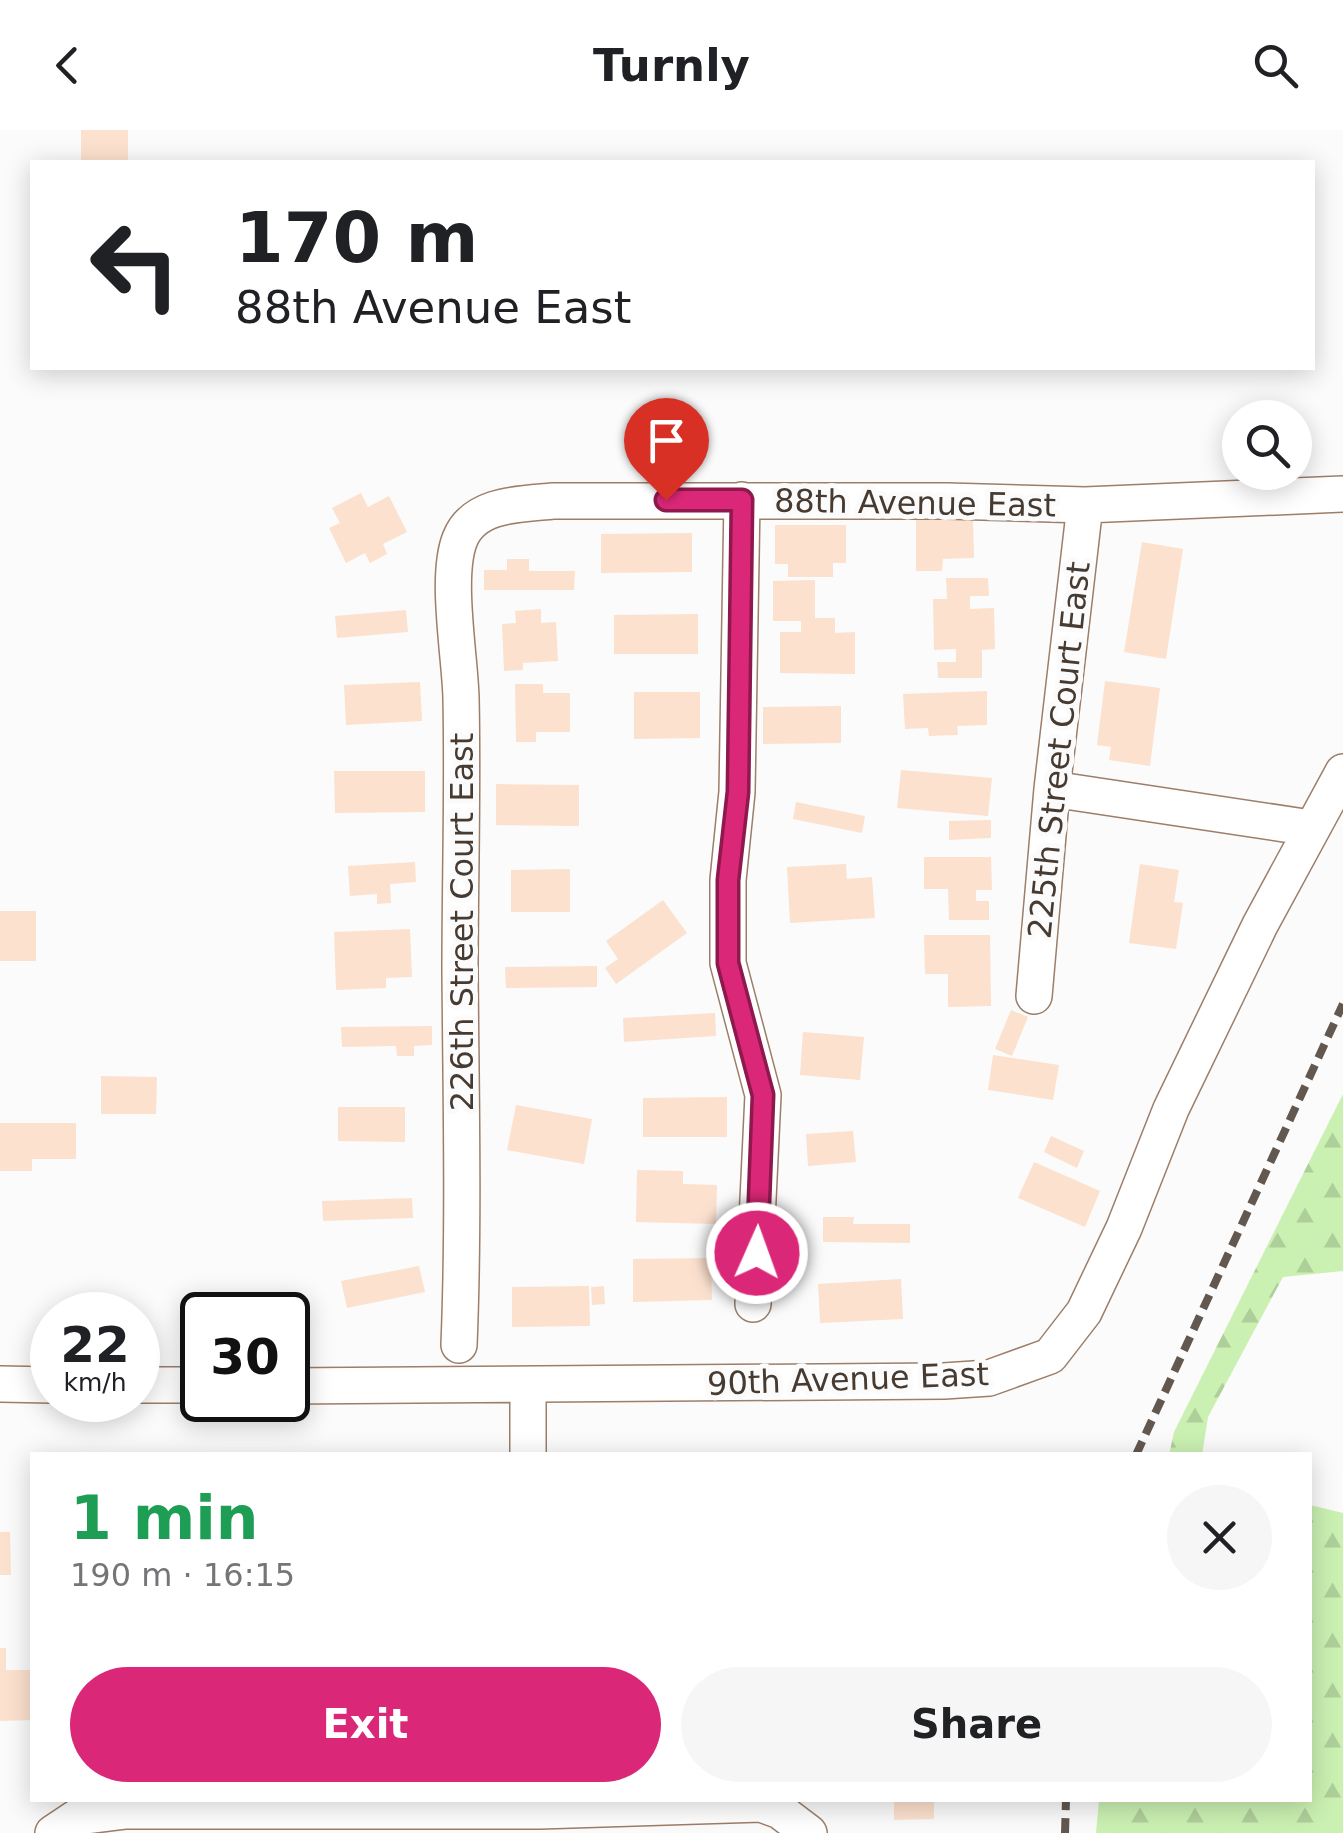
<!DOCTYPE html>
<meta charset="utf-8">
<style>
body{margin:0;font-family:"DejaVu Sans",sans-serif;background:#f6f6f6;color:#202124;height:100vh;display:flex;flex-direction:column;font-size:38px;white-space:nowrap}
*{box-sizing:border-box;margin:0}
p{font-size:32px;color:#757577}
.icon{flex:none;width:55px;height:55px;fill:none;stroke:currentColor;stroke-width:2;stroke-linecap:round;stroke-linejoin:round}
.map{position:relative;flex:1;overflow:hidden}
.sheet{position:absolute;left:30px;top:1322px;width:1282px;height:350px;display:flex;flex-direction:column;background:#fff;border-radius:0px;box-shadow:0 5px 25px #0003}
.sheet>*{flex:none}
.banner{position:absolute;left:30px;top:30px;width:1285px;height:210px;border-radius:0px;box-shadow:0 5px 25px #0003;background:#fff;color:#202124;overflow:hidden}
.fabs{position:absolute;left:1222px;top:270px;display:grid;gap:20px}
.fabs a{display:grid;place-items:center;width:90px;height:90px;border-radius:50%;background:#fff;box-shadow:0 5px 25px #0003;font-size:50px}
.speed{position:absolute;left:30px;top:1162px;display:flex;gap:20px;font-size:50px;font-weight:700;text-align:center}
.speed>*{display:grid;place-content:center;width:130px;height:130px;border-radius:50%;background:#fff;box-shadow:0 5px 25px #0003;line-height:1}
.speed small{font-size:25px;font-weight:400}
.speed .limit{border:5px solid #111;border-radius:15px;background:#fff;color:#111}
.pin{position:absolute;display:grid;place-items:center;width:85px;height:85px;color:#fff;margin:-102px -42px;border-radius:50% 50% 50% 0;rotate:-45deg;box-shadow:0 0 10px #0007}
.pin .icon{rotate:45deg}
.me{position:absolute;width:110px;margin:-55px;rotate:2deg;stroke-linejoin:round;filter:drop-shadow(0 0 8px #0008)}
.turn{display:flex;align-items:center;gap:35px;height:210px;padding:0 40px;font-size:45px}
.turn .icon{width:130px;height:130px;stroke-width:2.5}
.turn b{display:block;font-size:70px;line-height:85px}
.round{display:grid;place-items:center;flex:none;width:105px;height:105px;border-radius:52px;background:#f6f6f6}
.overview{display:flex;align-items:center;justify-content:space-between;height:170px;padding:0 40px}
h1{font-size:60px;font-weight:700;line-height:75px;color:#1e9e55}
.action{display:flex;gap:20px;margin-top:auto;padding:20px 40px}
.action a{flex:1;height:115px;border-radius:60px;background:#db2777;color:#fff;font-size:40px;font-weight:700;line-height:115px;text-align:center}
.action a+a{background:#f6f6f6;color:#202124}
header{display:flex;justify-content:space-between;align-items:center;height:130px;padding:0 40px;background:#fff;font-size:45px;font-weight:700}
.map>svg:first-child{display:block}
</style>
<header><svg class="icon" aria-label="back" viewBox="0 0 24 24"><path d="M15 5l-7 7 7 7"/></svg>Turnly<svg class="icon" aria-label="search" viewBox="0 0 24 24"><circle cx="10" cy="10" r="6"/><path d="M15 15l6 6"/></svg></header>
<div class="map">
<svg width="1343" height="1703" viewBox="0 0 1343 1703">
<defs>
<pattern id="forest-firs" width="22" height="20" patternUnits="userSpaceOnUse" patternTransform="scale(2.5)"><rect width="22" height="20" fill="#caf0b2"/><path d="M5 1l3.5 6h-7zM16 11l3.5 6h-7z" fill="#afcf9a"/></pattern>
</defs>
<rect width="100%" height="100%" fill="#fbfbfb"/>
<!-- forest -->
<path fill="url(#forest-firs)" d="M1343 964V1141L1283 1147 1208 1287 1202 1325H1169L1174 1302Z
M1310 1375 1343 1383V1703H1096L1099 1670H1310Z"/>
<!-- building -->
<path fill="#fce1ce" d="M81 0H128V32H81Z
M361 363 368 377 389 366 407 402 383 414 387 424 370 433 365 423 346 433 329 398 340 393 332 378Z
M973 388 974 428 943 429 942 441H916V389Z
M775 395H846V433H833V447H788V434H775Z
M692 403V442L601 443V404Z
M1142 412 1183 419 1166 529 1124 522Z
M507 429H529V441H575L574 460H484V440H507Z
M946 448H988L989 466H970V479L994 478 995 519 982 520V548H938L937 532H956V519L934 520 933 469H947Z
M815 450V488H835V503L855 502V544L780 543V502H801V491H773V451Z
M541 479V493L556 492 558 531 523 533V540L504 541 502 494 516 493 515 481Z
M406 480 408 502 337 508 335 486Z
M698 484V524H614V485Z
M1105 551 1160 558 1150 636 1109 630 1111 617 1097 615Z
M420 552 422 591 346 595 344 555Z
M515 554H543V563H570V602H536V612H516Z
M987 561V595L957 596 958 605 929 606 928 598 905 599 903 564Z
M634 562H700V608L634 609Z
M841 576V613L763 614V577Z
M901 640 992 648 988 686 897 678Z
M334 641H425V682L335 683Z
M496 654 579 655V696L496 695Z
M796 672 865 686 862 703 793 689Z
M991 690V708L949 710V691Z
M924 727H991L992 760H976V771H989V790H949L948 759H924Z
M415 732 416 752 390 754 391 773 377 774V764L350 766 348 736Z
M846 734 847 749 872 747 875 788 790 793 787 737Z
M1140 734 1179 740 1174 772 1183 773 1176 819 1129 813Z
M570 739V782H511V740Z
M663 770 687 803 616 854 605 838 618 829 606 811Z
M0 781H36V831H0Z
M410 799 412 847 386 848V858L336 860 334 802Z
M924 805H990L991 876 948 877V844H925Z
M597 836V857L506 858 505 837Z
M1011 880 1028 887 1012 926 995 919Z
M715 883 716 906 624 912 623 888Z
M432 896V915L414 916V926H397L396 916 342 917 341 897Z
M803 902 864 907 860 950 800 945Z
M993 925 1059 935 1053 970 988 960Z
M101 946 157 947 156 984H101Z
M727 967V1007H643V968Z
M516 975 592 989 584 1034 507 1020Z
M338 977H405V1012L338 1011Z
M0 993H76V1029H32V1041H0Z
M853 1001 856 1032 808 1036 806 1004Z
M1051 1006 1084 1021 1077 1038 1044 1022Z
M1034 1032 1100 1061 1085 1097 1018 1068Z
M637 1040 683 1041V1054L717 1055 716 1094 636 1092Z
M412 1068 413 1088 323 1091 322 1071Z
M823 1087H854L853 1094H910V1113L823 1112Z
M711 1128 712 1170 633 1172V1129Z
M419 1136 425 1162 347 1178 341 1151Z
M901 1149 903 1189 820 1193 818 1154Z
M589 1156 590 1196 512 1197V1157Z
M604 1156 605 1174 592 1175 591 1157Z
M0 1402H10L11 1445H0Z
M0 1518H6V1540H32V1590L0 1591Z
M894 1670H934V1689L894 1690Z"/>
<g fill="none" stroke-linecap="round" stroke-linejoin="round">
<!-- street casing -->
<g stroke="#9c7e69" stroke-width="38">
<path id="street" d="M742 370 737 662 728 750V833L763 965 753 1174
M1052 659 1311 698
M1034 866 1052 659 1085 375
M459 1215C464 1091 461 967 460 842 460 751 463 659 461 568 460 526 445 446 460 409 474 373 522 374 553 371H947L1085 375 1343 364
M0 1254 52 1255
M138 1255H202
M288 1256 944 1251 989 1248 1050 1226 1084 1182 1124 1098 1171 979 1260 795 1343 642
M528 1256V1325
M53 1703 77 1687 126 1681H539L761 1674 780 1681 809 1703"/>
</g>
<!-- street -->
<use href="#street" stroke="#fff" stroke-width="35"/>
<!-- rail -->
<path stroke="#635850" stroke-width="8" stroke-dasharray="15 8" stroke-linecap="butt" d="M1136 1325 1343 874
M1065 1703 1066 1670"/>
</g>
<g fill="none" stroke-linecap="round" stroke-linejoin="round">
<!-- route casing -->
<g stroke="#8e194d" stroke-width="25">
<path id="route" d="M666 370H742L738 662 728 750V833L763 965 757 1123"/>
</g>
<!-- route -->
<use href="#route" stroke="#db2777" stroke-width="18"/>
</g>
<g text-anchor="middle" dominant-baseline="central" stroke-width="10" stroke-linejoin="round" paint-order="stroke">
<!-- street labels -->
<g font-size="32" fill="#473a31" stroke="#fbfbfb">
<text transform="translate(915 373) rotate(1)">88th Avenue East</text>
<text transform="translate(1059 620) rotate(-84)">225th Street Court East</text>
<text transform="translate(462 792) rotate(-90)">226th Street Court East</text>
<text transform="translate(848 1249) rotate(-2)">90th Avenue East</text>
</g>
</g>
</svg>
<div class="fabs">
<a><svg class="icon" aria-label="search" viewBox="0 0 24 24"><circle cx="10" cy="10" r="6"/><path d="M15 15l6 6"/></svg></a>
</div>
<div class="speed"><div>22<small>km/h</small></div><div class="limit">30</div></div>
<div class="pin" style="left:666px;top:370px;background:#d93025"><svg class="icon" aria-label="arrive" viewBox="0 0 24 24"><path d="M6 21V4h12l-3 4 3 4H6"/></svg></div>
<svg class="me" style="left:757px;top:1123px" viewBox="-20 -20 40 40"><circle r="17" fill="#db2777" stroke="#fff" stroke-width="3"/><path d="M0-11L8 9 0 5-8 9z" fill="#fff"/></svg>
<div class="banner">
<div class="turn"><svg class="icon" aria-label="left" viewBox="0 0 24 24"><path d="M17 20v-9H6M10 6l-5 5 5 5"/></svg><div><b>170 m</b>88th Avenue East</div></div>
</div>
<section class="sheet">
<div class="overview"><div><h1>1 min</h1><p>190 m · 16:15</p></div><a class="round"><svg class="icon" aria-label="close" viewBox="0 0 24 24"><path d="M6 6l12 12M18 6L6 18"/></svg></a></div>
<div class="action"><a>Exit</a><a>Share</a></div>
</section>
</div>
